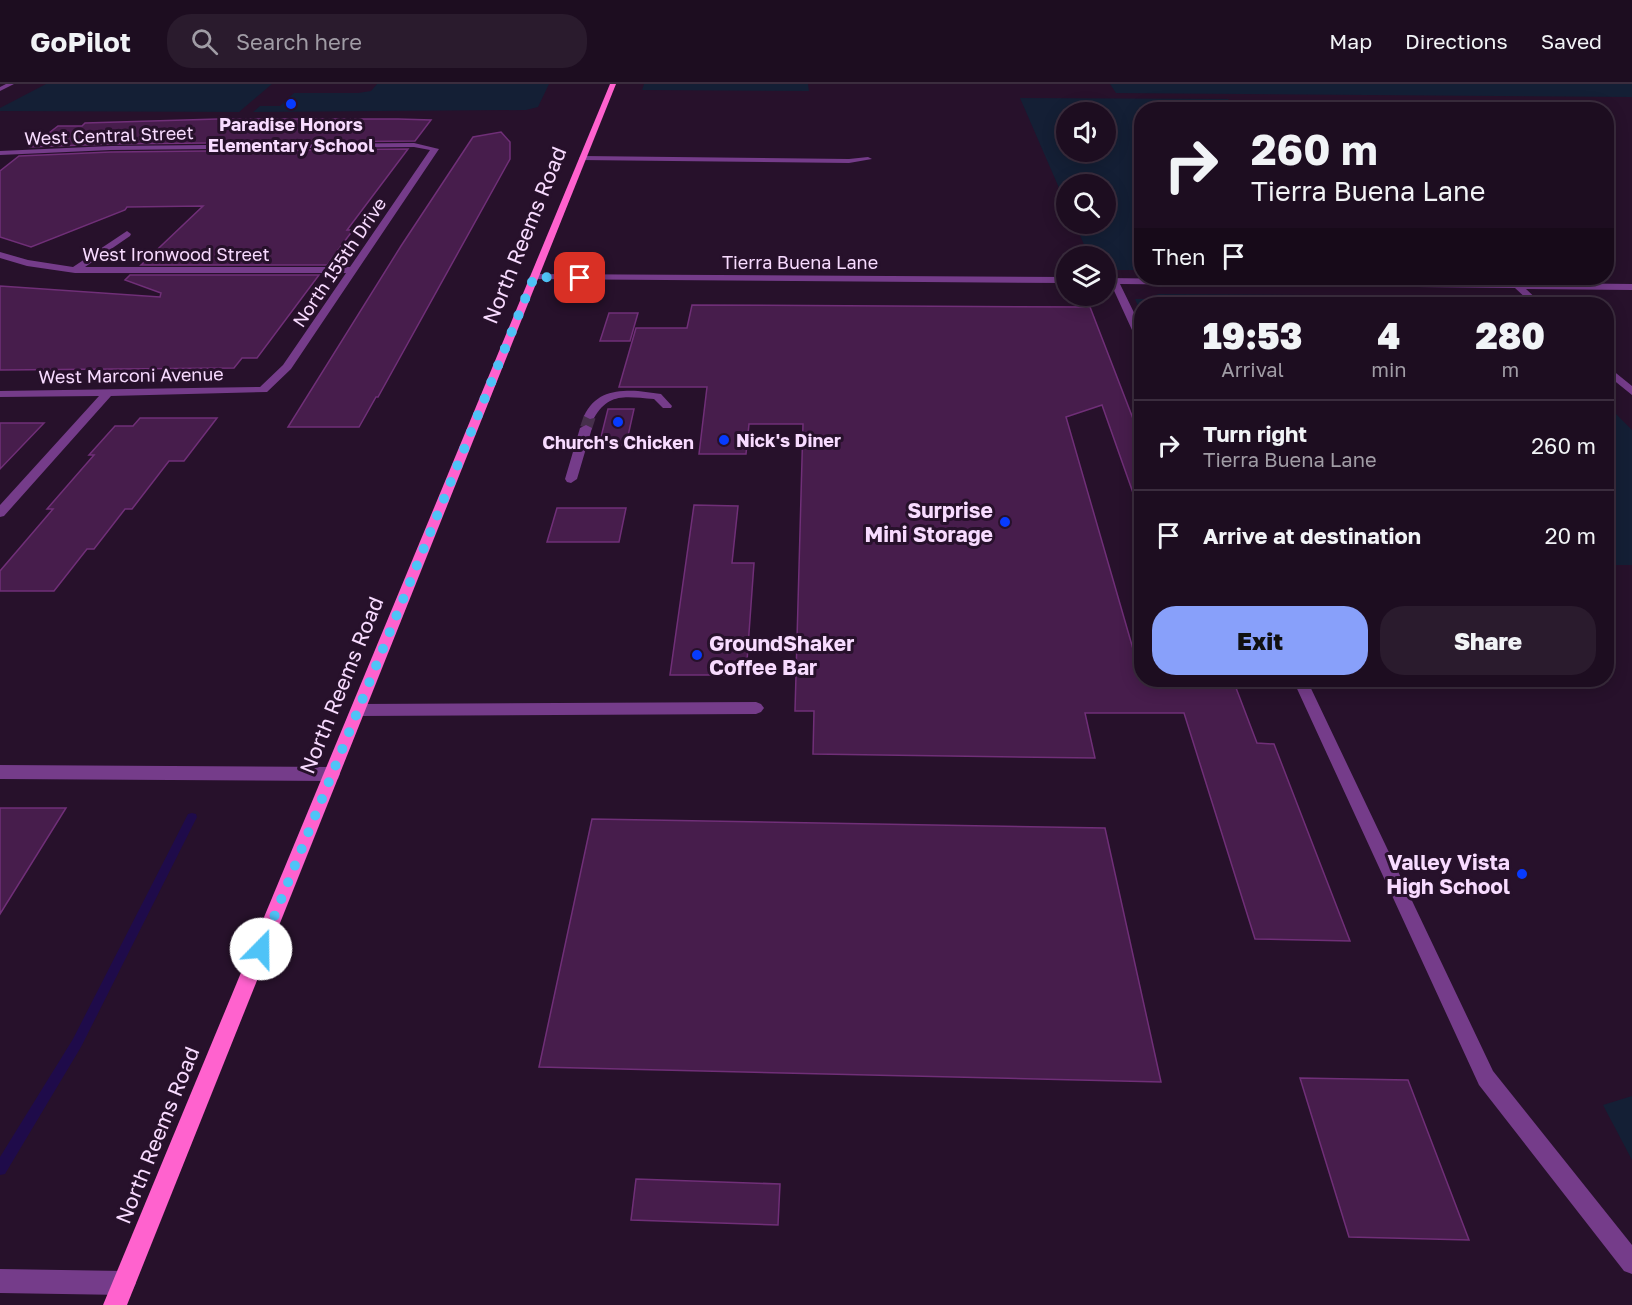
<!DOCTYPE html>
<style>
body{margin:0;font-family:"Golos Text",sans-serif;background:#2a1b2d;color:#f1f3f6;height:100vh;display:flex;flex-direction:column;font-size:22px;white-space:nowrap}
*{box-sizing:border-box;margin:0}
p{font-size:20px;color:#a09ca5}
.icon{flex:none;width:33px;height:33px;fill:none;stroke:currentColor;stroke-width:2;stroke-linecap:round;stroke-linejoin:round}
.map{position:relative;flex:1;overflow:hidden}
.details{position:absolute;left:1134px;top:213px;width:480px;height:390px;display:flex;flex-direction:column;background:#1d0d20;border-radius:24px;box-shadow:0 3px 15px #0003,0 0 0 2px #3b2d3e}
.details>*{flex:none}
.top-card{position:absolute;left:1134px;top:18px;width:480px;height:183px;border-radius:24px;box-shadow:0 3px 15px #0003,0 0 0 2px #3b2d3e;background:#1d0d20;color:#f1f3f6;overflow:hidden}
.controls{position:absolute;left:1056px;top:18px;display:grid;gap:12px}
.controls a{display:grid;place-items:center;width:60px;height:60px;border-radius:50%;background:#1d0d20;box-shadow:0 3px 15px #0003,0 0 0 2px #3b2d3e;font-size:30px}
.pin{position:absolute;display:grid;place-items:center;width:51px;height:51px;color:#fff;margin:-26px;border-radius:12px;box-shadow:0 3px 9px #0006}
.me{position:absolute;width:66px;margin:-33px;rotate:22deg;stroke-linejoin:round;filter:drop-shadow(0 0 4px #0008)}
.turn{display:flex;align-items:center;gap:21px;height:126px;padding:0 18px;font-size:27px}
.turn .icon{width:78px;height:78px;stroke-width:2.5}
.turn b{display:block;font-size:42px;line-height:51px}
.then{display:flex;align-items:center;height:57px;padding:0 18px;background:#0003;gap:12px;font-size:22px}
.eta{display:flex;justify-content:space-evenly;align-items:center;height:102px;text-align:center}
.eta b{font-size:36px;font-weight:800;line-height:42px}
.primary-button{display:flex;gap:12px;margin-top:auto;padding:12px 18px}
.primary-button a{flex:1;height:69px;border-radius:24px;background:#88a0fa;color:#111;font-size:24px;font-weight:800;line-height:69px;text-align:center}
.primary-button a+a{background:#2a1b2d;color:#f1f3f6}
ul{padding:0;list-style:none}
li{display:flex;align-items:center;gap:18px;height:90px;padding:0 18px;border-top:2px solid #3b2d3e}
li div{flex:1}
li b{display:block;font-size:22px}
li em{font-style:normal}
header{display:flex;align-items:center;gap:36px;box-sizing:border-box;height:84px;padding:0 30px;background:#1d0d20;border-bottom:2px solid #3b2d3e}
header strong{font-size:28px}
nav{display:flex;gap:33px;margin-inline-start:auto;font-size:21px}
.search{width:420px;height:54px;background:#2a1b2d;display:flex;align-items:center;gap:15px;box-sizing:border-box;padding:0 21px;border-radius:24px;color:#a09ca5;font-size:22px}
.map>svg:first-child{display:block}
</style>
<header>
<strong>GoPilot</strong>
<div class="search"><svg class="icon" aria-label="search" viewBox="0 0 24 24"><circle cx="10" cy="10" r="6"/><path d="M15 15l6 6"/></svg>Search here</div>
<nav><a>Map</a><a>Directions</a><a>Saved</a></nav>
</header>
<div class="map">
<svg width="1632" height="1221" viewBox="0 0 1632 1221">
<rect width="100%" height="100%" fill="#27112b"/>
<!-- green -->
<path fill="#141f35" fill-rule="evenodd" d="M46 0H272L239 28 0 27V24Z
M377 0H549L538 23 526 26 253 28 260 22H280L294 9H358L371 7Z
M644 0H808L809 7 642 6Z
M1110 0H1632V13L1116 9Z
M1020 14 1228 15 1237 25 1142 26 1141 186H1106V172H1089L1075 140H1106V100H1066V120ZM1066 28H1106V68H1066Z
M1159 210 1494 212 1502 220H1142L1141 229 1135 215H1145Z
M1607 321 1632 346V481H1607Z
M1632 1012V1076L1603 1021Z"/>
<g fill="none" stroke-linecap="round" stroke-linejoin="round">
<!-- stream -->
<path fill="#1f0b4a" fill-rule="evenodd" d="M192 729 196 730 197 733 81 963 5 1090 0 1091V1073L73 955 188 730Z"/>
</g>
<!-- building -->
<path fill="#471d4c" stroke="#702f78" stroke-width="1.5" d="M218 35H398L431 36 415 57 111 60 31 63 58 42H82L85 39Z
M501 48 510 58V75L378 313H376L359 343H288L401 162 473 53Z
M408 65 347 146H353L327 181H141L203 122 127 123 125 126 31 163 0 153V87L19 72 111 68Z
M130 191H319L257 274H242L234 284 0 286V202L160 213 161 209 125 196Z
M692 221 1090 223 1142 358V423H1138L1102 321 1066 333 1142 596H1233L1257 659 1274 660 1350 857 1255 855 1184 629H1085L1095 674 813 670 814 627H795L803 340H749L746 370H699L707 303H619L636 244H687Z
M609 229H638L630 257H600Z
M608 325H634L626 361H599Z
M140 334H217L184 377H169L132 425H125L94 465H87L54 507H0V487L53 425H47L94 371H89L115 342H133Z
M0 339H44L0 385Z
M694 421 738 422 732 479H754L746 591H670Z
M557 424H626L619 458H547Z
M0 724H66L0 830Z
M592 735 1105 744 1161 998 539 983Z
M1300 994 1408 996 1469 1156 1349 1153Z
M636 1095 780 1100 778 1141 631 1136Z"/>
<g fill="none" stroke-linecap="round" stroke-linejoin="round">
<!-- minor-tunnel -->
<path stroke="#462f4b" stroke-width="12" stroke-dasharray="12 6" stroke-linecap="butt" d="M586 344 590 332"/>
<!-- minor -->
<path fill="#753c8a" fill-rule="evenodd" d="M6 0H14L0 7V3Z
M414 59 439 65 291 285 267 308 111 312 4 432 0 433V421L99 312 0 313V307L260 303 283 281 346 189H75L27 182 0 174V168L28 176 73 183 127 147 131 150 130 152 85 183H350L430 66 414 63 111 66 0 71V67L111 62Z
M583 72 849 75 868 73 872 75 849 79 580 76 579 74Z
M534 190 1066 193V199L531 195 529 193Z
M1106 194 1632 200V206L1526 205 1542 220H1532L1515 204 1120 200 1142 245V260L1137 257 1111 200H1106Z
M1606 281 1632 302V311L1606 290Z
M638 307 661 310 672 322 671 324H663L654 315C626 313 609 308 594 334L590 335 584 332C595 309 614 306 638 307Z
M586 341 592 344 577 395 571 399 567 398 565 395 580 344Z
M1293 596H1307L1493 987 1632 1161V1190L1624 1187 1479 1001Z
M756 618 761 620 764 624 761 628 756 630 359 632 354 630 351 626 354 622 359 620Z
M0 681 332 683 338 685 340 690 338 695 332 697 0 695Z
M0 1185 124 1187 132 1191 136 1199 132 1207 124 1211 0 1209Z"/>
<!-- major -->
<path fill="#ff62ce" fill-rule="evenodd" d="M610 0H616L127 1221H103Z"/>
</g>
<g fill="none" stroke-linecap="round" stroke-linejoin="round">
<!-- route -->
<path stroke="#4fc3f7" stroke-width="10" stroke-dasharray="0 18" d="M261 865 534 193 580 194"/>
</g>
<!-- markers -->
<g fill="#073bff" stroke="#27112b" stroke-width="2">
<circle cx="291" cy="20" r="6"/>
<circle cx="618" cy="338" r="6"/>
<circle cx="724" cy="356" r="6"/>
<circle cx="1005" cy="438" r="6"/>
<circle cx="697" cy="571" r="6"/>
<circle cx="1522" cy="790" r="6"/>
</g>
<g text-anchor="middle" dominant-baseline="central" stroke-width="6" stroke-linejoin="round" paint-order="stroke">
<!-- far-poi labels -->
<g font-size="18" font-weight="bold" fill="#f8dbff" stroke="#27112b">
<text x="291" y="40">Paradise Honors<tspan x="291" dy="21">Elementary School</tspan></text>
<text x="736" y="356" text-anchor="start">Nick's Diner</text>
<text x="618" y="358">Church's Chicken</text>
</g>
<!-- far-street labels -->
<g font-size="18" fill="#f8dbff" stroke="#27112b">
<text transform="translate(109 51) rotate(-2)">West Central Street</text>
<text x="176" y="170">West Ironwood Street</text>
<text transform="translate(339 178) rotate(-56)">North 155th Drive</text>
<text x="800" y="178">Tierra Buena Lane</text>
<text transform="translate(131 291) rotate(-1)">West Marconi Avenue</text>
</g>
<!-- street labels -->
<g font-size="21" fill="#f8dbff" stroke="#27112b">
<text transform="translate(524 151) rotate(-68)">North Reems Road</text>
<text transform="translate(341 601) rotate(-68)">North Reems Road</text>
<text transform="translate(157 1051) rotate(-68)">North Reems Road</text>
</g>
<!-- poi labels -->
<g font-size="21" font-weight="bold" fill="#f8dbff" stroke="#27112b" text-anchor="end">
<text x="993" y="426">Surprise<tspan x="993" dy="24">Mini Storage</tspan></text>
<text x="709" y="559" text-anchor="start">GroundShaker<tspan x="709" dy="24">Coffee Bar</tspan></text>
<text x="1510" y="778">Valley Vista<tspan x="1510" dy="24">High School</tspan></text>
</g>
</g>
</svg>
<div class="controls">
<a><svg class="icon" aria-label="sound" viewBox="0 0 24 24"><path d="M4 9h4l5-4v14l-5-4H4zM17 9q2 3 0 6"/></svg></a>
<a><svg class="icon" aria-label="search" viewBox="0 0 24 24"><circle cx="10" cy="10" r="6"/><path d="M15 15l6 6"/></svg></a>
<a><svg class="icon" aria-label="layers" viewBox="0 0 24 24"><path d="M12 4l9 5-9 5-9-5zM3 14l9 5 9-5"/></svg></a>
</div>
<div class="pin" style="left:580px;top:194px;background:#d93025"><svg class="icon" aria-label="arrive" viewBox="0 0 24 24"><path d="M6 21V4h12l-3 4 3 4H6"/></svg></div>
<svg class="me" style="left:261px;top:865px" viewBox="-20 -20 40 40"><circle r="19" fill="#fff"/><path d="M0-13L10 11 0 6-10 11z" fill="#4fc3f7"/></svg>
<div class="top-card">
<div class="turn"><svg class="icon" aria-label="right" viewBox="0 0 24 24"><path d="M7 20v-9h11M14 6l5 5-5 5"/></svg><div><b>260 m</b>Tierra Buena Lane</div></div>
<div class="then">Then<svg class="icon" aria-label="arrive" viewBox="0 0 24 24"><path d="M6 21V4h12l-3 4 3 4H6"/></svg></div>
</div>
<section class="details">
<div class="eta">
<div><b>19:53</b><p>Arrival</p></div>
<div><b>4</b><p>min</p></div>
<div><b>280</b><p>m</p></div>
</div>
<ul>
<li><svg class="icon" aria-label="right" viewBox="0 0 24 24"><path d="M7 20v-9h11M14 6l5 5-5 5"/></svg><div><b>Turn right</b><p>Tierra Buena Lane</p></div><em>260 m</em></li>
<li><svg class="icon" aria-label="arrive" viewBox="0 0 24 24"><path d="M6 21V4h12l-3 4 3 4H6"/></svg><div><b>Arrive at destination</b></div><em>20 m</em></li>
</ul>
<div class="primary-button"><a>Exit</a><a>Share</a></div>
</section>
</div>
